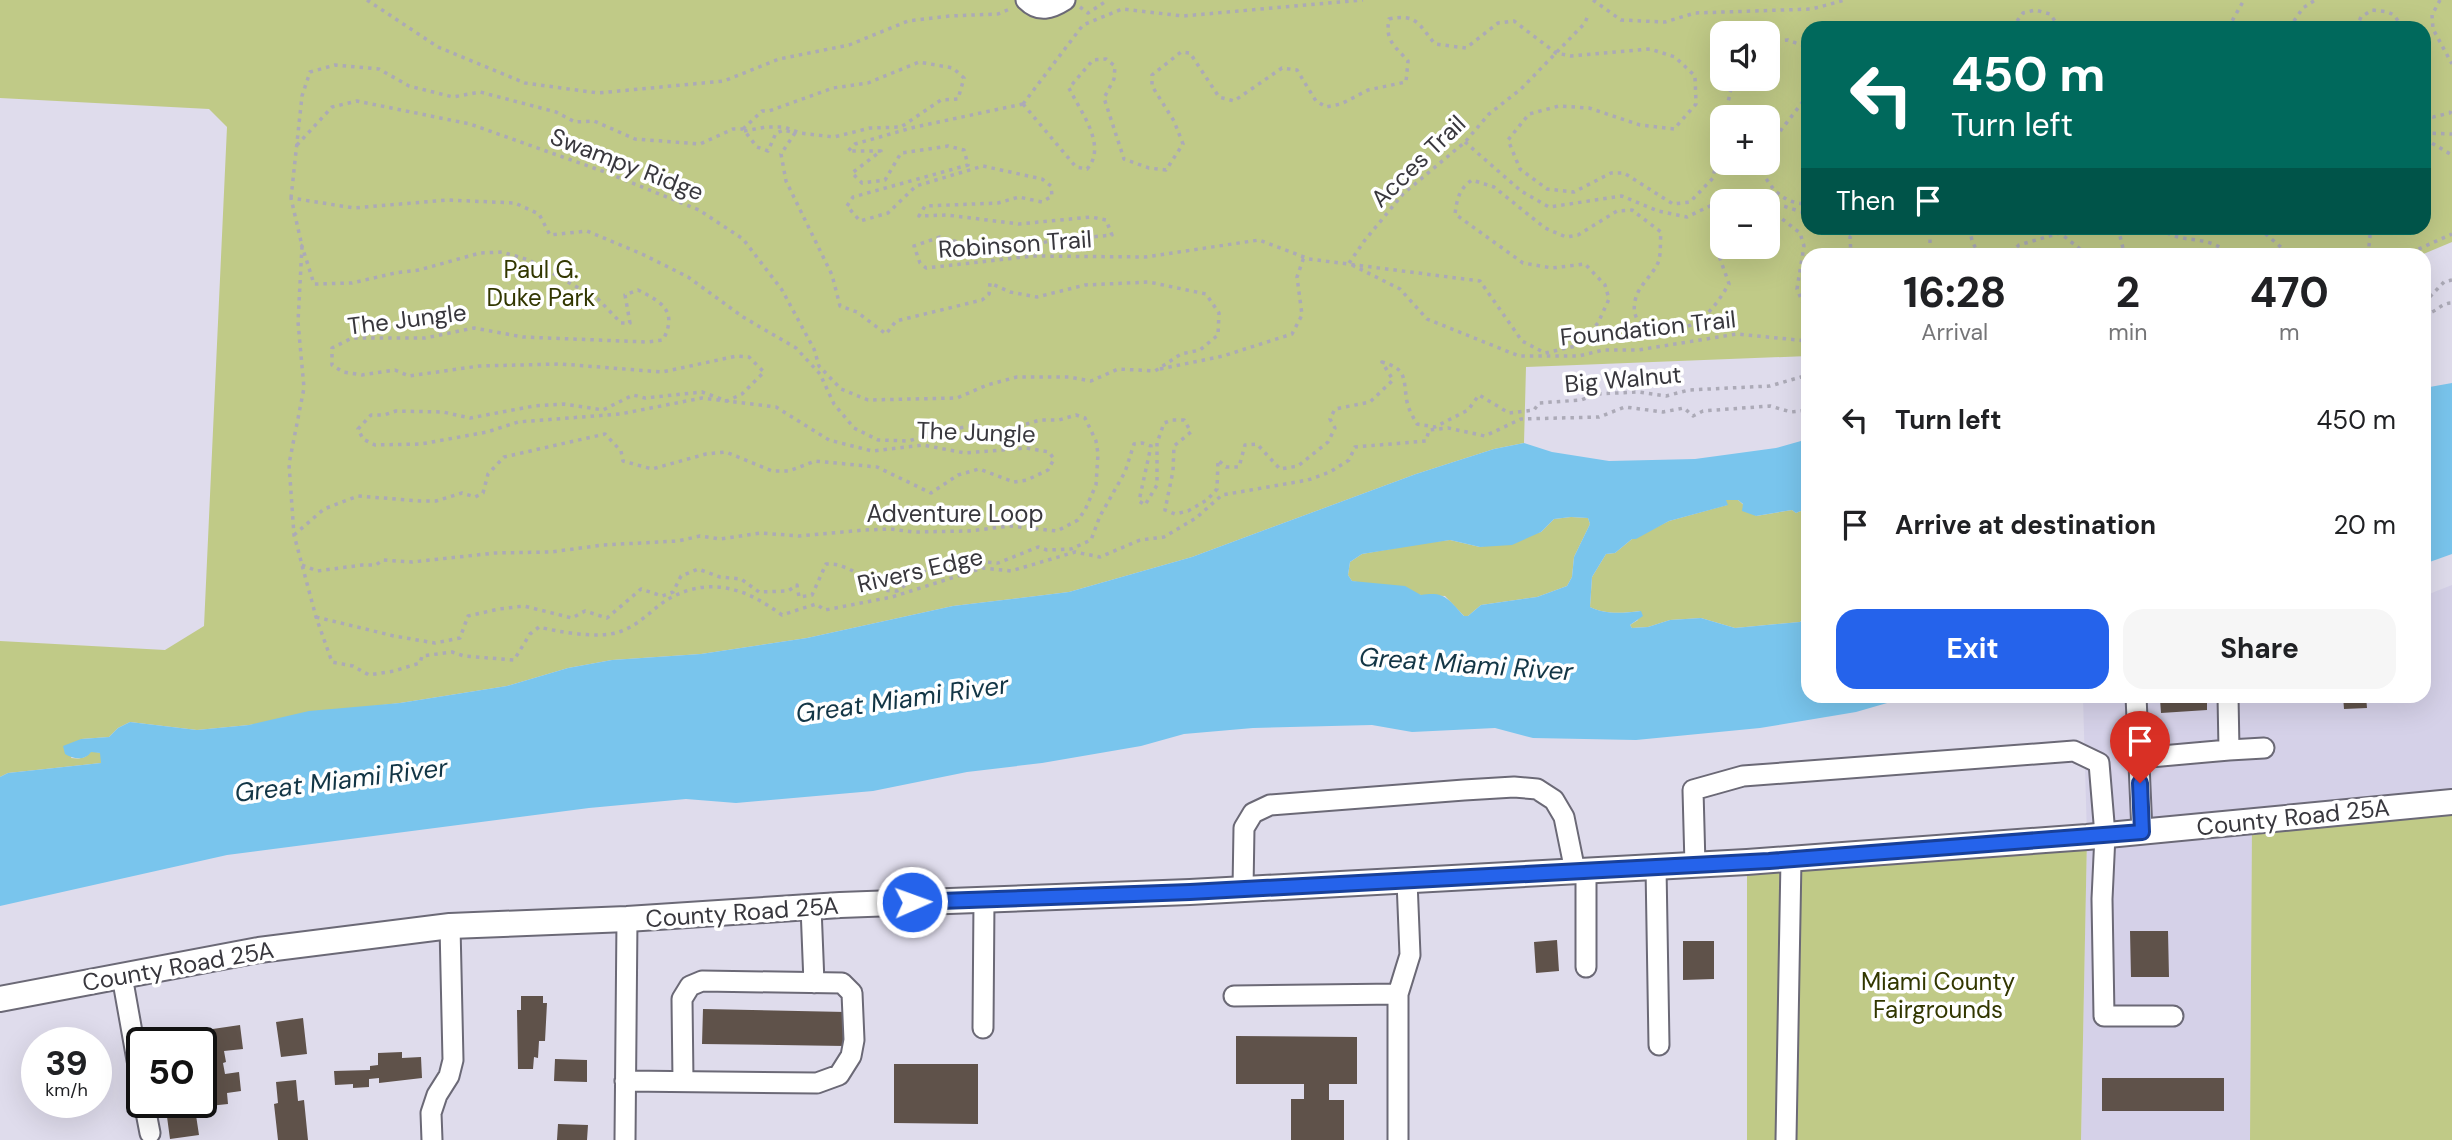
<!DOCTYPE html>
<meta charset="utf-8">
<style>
body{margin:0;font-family:"DM Sans",sans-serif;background:#f6f6f6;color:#202124;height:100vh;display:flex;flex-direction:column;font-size:26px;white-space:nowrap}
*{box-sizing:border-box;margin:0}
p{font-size:23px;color:#757577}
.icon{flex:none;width:38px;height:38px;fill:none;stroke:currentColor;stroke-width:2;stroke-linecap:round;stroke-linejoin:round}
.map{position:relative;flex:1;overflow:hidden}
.side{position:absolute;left:1801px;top:248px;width:630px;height:455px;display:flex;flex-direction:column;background:#fff;border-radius:21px;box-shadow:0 7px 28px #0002}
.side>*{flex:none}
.banner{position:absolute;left:1801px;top:21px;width:630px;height:214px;border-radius:21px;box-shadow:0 7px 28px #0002;background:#00695c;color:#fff;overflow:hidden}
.controls{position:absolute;left:1710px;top:21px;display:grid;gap:14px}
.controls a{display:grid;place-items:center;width:70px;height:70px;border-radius:14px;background:#fff;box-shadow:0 7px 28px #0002;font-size:35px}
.speed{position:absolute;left:21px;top:1027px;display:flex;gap:14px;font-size:35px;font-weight:700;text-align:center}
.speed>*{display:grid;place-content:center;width:91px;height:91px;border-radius:50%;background:#fff;box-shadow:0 7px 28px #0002;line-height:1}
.speed small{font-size:18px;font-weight:400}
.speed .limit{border:4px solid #111;border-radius:10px;background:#fff;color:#111}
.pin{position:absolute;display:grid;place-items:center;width:60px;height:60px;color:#fff;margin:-72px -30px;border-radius:50% 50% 50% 0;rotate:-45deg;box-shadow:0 0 7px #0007}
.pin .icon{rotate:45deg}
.me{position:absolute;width:77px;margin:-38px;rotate:88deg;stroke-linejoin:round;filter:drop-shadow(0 0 5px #0008)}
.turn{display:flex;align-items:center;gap:24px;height:147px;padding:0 35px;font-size:32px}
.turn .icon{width:91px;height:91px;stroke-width:2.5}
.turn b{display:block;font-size:49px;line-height:60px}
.then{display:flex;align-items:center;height:66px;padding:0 35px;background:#0003;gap:14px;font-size:26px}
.eta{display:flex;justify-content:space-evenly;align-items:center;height:119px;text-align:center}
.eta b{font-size:42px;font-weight:700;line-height:49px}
.action{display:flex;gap:14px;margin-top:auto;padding:14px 35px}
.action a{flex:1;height:80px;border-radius:21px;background:#2563eb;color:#fff;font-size:28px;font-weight:700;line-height:80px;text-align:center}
.action a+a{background:#f6f6f6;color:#202124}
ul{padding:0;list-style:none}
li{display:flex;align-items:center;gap:21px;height:105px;padding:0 35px}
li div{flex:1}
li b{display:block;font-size:26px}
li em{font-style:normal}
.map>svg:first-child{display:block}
</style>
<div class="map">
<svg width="2452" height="1140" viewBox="0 0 2452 1140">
<rect width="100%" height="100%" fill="#dfdcec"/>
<!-- built -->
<path fill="#d5d1e8" d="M2452 585V802L2252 822 2250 1140H2081L2087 837 2083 697 2424 696V596Z"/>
<!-- green -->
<path fill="#c0ca87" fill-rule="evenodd" d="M0 0H2452V242L2421 255 1808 256V356L1526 367 1524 443 1494 449 1416 474 1192 557 1069 592 953 606 807 638 701 654 612 660 568 668 507 686 400 703 356 708 249 725 197 730 130 722 118 728 109 737 81 739 71 758C79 759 86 759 91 751L101 753V763L8 773 0 777V641L165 650 204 626 227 127 209 109 0 98ZM1808 28H2424V228H1808ZM1722 33H1768V79H1722ZM1722 117H1768V163H1722ZM1722 201H1768V247H1722Z
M1725 500H1738L1756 516 1792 510 1796 513 1808 508V617H1805L1800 622 1735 628 1701 618 1670 620 1648 627 1632 628 1630 625 1638 620 1640 611C1623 613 1606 615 1590 607L1592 577 1606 554 1615 553 1632 539 1669 521 1727 505Z
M1571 517 1588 518 1590 524 1574 557 1572 577 1567 586 1537 597 1481 605 1468 616H1464L1445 596 1421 595 1352 581 1348 575 1350 562 1362 554 1424 543 1450 540 1480 547 1541 532 1554 519Z
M2452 802V1140H2250L2252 821Z
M2087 837 2081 1140H1747V862Z"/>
<!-- water -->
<path fill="#79c5ed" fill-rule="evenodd" d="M2452 383V554L2424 564V388Z
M1808 439V508L1796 513 1792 510 1756 516 1742 511 1743 504 1738 500H1726L1728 505 1669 521 1636 539H1632L1615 553 1606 554 1592 577 1590 607C1606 615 1623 613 1641 611L1643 616 1630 625 1632 628 1648 627 1670 620 1701 618 1735 628 1800 622 1805 617H1808V696L1930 697 1894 701 1856 712 1760 728 1636 740 1533 738 1495 728 1412 732 1372 725 1253 728 1184 734 1141 746 1042 763 967 772 873 791 736 803 686 799 589 808 227 855 0 906V777L8 773 101 763 100 753 91 752C85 761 73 759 65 754L63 746 81 739 109 737 118 728 130 722 197 730 249 725 309 711 400 703 507 686 568 668 612 660 701 654 807 638 953 606 1069 592 1192 557 1416 474 1494 449 1524 443 1552 452 1609 461 1695 459 1776 448ZM1571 517 1588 518 1590 524 1574 557 1572 577 1567 586 1537 597 1481 605 1468 616H1464C1448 599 1445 591 1421 595L1405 586 1352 581 1348 575 1350 562 1362 554 1450 540 1480 547 1512 545 1541 532 1554 519Z"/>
<!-- building -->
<path fill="#5f524a" d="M2176 696H2207V710L2161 713 2160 699Z
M2343 696H2366L2367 708 2344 709Z
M2130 931H2168L2169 977H2131Z
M1557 940 1559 971 1536 973 1534 942Z
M1683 941H1714V979L1683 980Z
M521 996H543V1003H547L545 1041H539L538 1058 534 1057 533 1069H518L517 1010H521Z
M703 1009 846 1012 845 1046 702 1044Z
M303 1018 307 1054 281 1057 276 1022Z
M240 1025 243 1049 224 1051 226 1062 223 1063 225 1074 239 1072 241 1091 227 1093 228 1104 209 1106 199 1031Z
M1236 1036 1357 1037V1084H1329V1100H1344V1140H1291V1099H1304V1084H1236Z
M402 1052V1058L421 1057 422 1078 379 1083V1078L369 1079V1087L353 1088V1084L335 1085 334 1071 370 1070V1066L378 1065V1053Z
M555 1059 587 1060V1082L554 1081Z
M894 1064H978V1124L894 1123Z
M2102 1078H2224V1111H2102Z
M296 1080 298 1101 304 1100 308 1140H278L274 1104 278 1103 276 1082Z
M165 1102H194L199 1135 170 1139Z
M558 1124 588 1125 587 1140H557Z"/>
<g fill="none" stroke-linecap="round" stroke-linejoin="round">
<!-- minor casing -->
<g stroke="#6b6976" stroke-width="23">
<path id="minor" d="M1026 0C1039 13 1051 9 1065 0
M2136 696 2142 832
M2229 750 2264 748
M2139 758 2229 750 2228 696
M1695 865 1693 790 1743 776 2074 751 2099 763 2105 835 2102 899 2104 1016H2173
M1656 867 1659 1045
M1586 871V967
M1243 889 1244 828 1253 813 1270 805 1464 790 1514 787 1537 789 1554 800 1564 817 1575 871
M811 907 814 983
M122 976 142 1088
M1234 996 1398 994
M983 1028 984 900
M625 1081 817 1083 839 1075 851 1056 854 1040 852 993 842 983 702 981 690 986 682 999 683 1081
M144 1102 150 1133
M432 1140 431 1113 437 1095 449 1076 453 1060 450 926
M625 1140 627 919
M1398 1140V994L1410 955 1407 881
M1786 1140 1791 859"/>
</g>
<!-- major casing -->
<g stroke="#6b6976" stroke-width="28">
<path id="major" d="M0 999 259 950 450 926 627 919 840 905 1190 892 1747 862 2087 837 2452 802"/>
</g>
<!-- path -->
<path stroke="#acaab7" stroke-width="3.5" stroke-dasharray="3.5 5" stroke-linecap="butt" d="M367 0 438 47 525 83 598 93 724 81 779 59 849 45 908 21 950 16 998 14 1012 8
M1593 0 1621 20 1665 22 1695 13 1812 9 1845 0
M2440 0 2432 15 2433 29 2452 64
M1080 7 1088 13 1108 0
M2012 28 2023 13 2035 10 2050 14 2060 28
M2228 28 2244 0
M2289 28 2303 8 2315 0
M2356 28 2361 17 2372 10C2389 12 2395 11 2401 28
M1768 42 1788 40 1804 46 1808 54
M1023 104 915 127 855 144 848 151H881L852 173 862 183 885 180 901 153 948 146 964 150 968 165 853 197 847 206 860 221 888 213 916 186 983 166 1042 179 1051 186 1052 196 1042 202 1019 197 998 203 925 206 919 216 947 215 1019 224 1091 217 1106 220 1112 235 1050 241 997 253 940 237 914 246 920 263 926 268 1033 256 1145 257 1259 240 1309 259 1480 281 1522 341 1545 353 1576 346 1598 323 1609 299 1605 285 1585 264 1552 268 1523 263 1455 214C1457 199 1459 189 1472 180L1494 187 1545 228 1566 237 1578 235 1617 211 1632 210 1661 232C1660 241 1661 251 1659 260 1655 273 1640 284 1636 297 1627 328 1655 332 1677 329 1703 325 1716 305 1729 284 1723 264 1706 234 1722 216
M1023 104 1076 167 1087 169C1108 146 1080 111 1069 88L1093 60 1106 59 1115 66 1114 79 1104 98 1124 159 1149 168 1166 170 1183 144 1174 121 1152 86V75L1181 52 1190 53 1219 97 1234 101 1282 68 1297 70 1316 101 1326 107 1341 104 1368 90 1406 82 1408 61C1394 45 1385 41 1389 19 1417 13 1419 25 1435 44L1466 48 1498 23 1514 21 1556 53 1571 56 1650 49 1675 57 1695 76 1696 104 1674 129 1640 125 1589 108 1559 106 1529 114 1508 140 1520 169 1547 189 1574 192 1611 173H1624L1673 204 1690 202 1713 178 1722 133
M1023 104 1083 25 1122 9 1183 16 1363 0
M2424 115 2433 117 2450 113 2452 109
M1725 117 1733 79
M743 129 762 111H769L833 88 868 83 919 62 953 68 964 78 958 99 941 100 901 127 870 128 834 137 800 133 784 127H766L744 131
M2424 133 2452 134
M2424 141 2430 142 2452 155
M1465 142 1521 191 1549 207 1622 196 1658 211 1687 217 1710 206 1722 204
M1768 153 1771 143 1808 95
M1764 163 1762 171C1772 191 1785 204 1808 204
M291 198 302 96 310 72 335 65 379 69 409 86 453 97 480 92 556 112 575 122 594 121 635 139 700 144 733 129H743L757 147 768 151 776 133 784 130 795 133 781 154 786 181 832 275 840 306 857 312 886 334 896 321 982 300 989 294 990 283 1010 292 1037 297 1085 285 1149 282 1206 294 1219 313 1218 335 1200 350 1181 354 1155 371 1118 369 1091 381 1069 377H1017L987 385 957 398 868 400 841 389 819 366 814 349 782 290 743 239 699 210 605 172 470 124 357 101 332 107 297 145
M1735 201 1750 199 1766 201
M1768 201 1808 214
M1768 211H1772L1800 233 1804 246 1797 289 1808 315
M1970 228C1971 241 1974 251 1987 256
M2118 228 2125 256
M2160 228C2180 246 2208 232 2231 256
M2259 228 2291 256
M2364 228 2370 236 2368 256
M1851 256 1850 237 1857 228
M1922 256 1930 250V228
M2003 256 2008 255 2019 245 2060 233 2080 249 2084 256
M2403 256 2452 234
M1349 263 1365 240 1403 194 1465 142 1489 114 1521 89 1585 23 1588 15
M1352 265 1400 289 1427 319 1519 356H1579L1603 350H1638L1737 334 1808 341
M2424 303 2444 282 2452 280
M2424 314C2437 313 2440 303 2452 303
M1160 369 1223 356 1292 334 1302 315 1297 277 1304 257
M294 535 324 509 358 496 420 501H436L462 493 475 497 483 493 488 474 504 457 605 434 621 451 623 461 652 469 706 454 726 452 772 471H789L815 461 877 467 931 493 958 475 979 469 1014 482 1027 480 1048 470 1054 459 1049 452 1026 448 965 453 923 445 872 451 829 440 776 407 702 398 620 414 518 422 487 432 421 444 375 445 363 439 358 429 371 415H384L396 411 443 412 470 418 534 406 564 404 603 410 633 395 645 398 702 392 727 401 742 394 764 372 749 357 737 356 662 372 561 364 479 366 409 376 395 370 362 375 343 372 332 365V348L352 338H425L474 328 523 337 647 342 663 340C678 311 662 302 638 290L625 295 630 323H621L598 299 529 260 502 252 480 253 419 270 395 273 352 283 314 284 302 246 297 242
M302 565 317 571 362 565H376L383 560 412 562 495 553 551 552 603 545 678 541 700 536 720 539 761 533 799 536 864 530 891 529 913 532 969 531 1010 526 1057 531 1078 520 1085 510 1096 485 1098 454 1096 441 1085 418 1076 415 1059 420H1040L1003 431 975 425 929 434 909 441 878 440 854 428 834 404 820 374 796 348 743 317 688 277 642 254 587 231 550 235 539 214 515 203 447 200 354 208 291 198 302 246 298 322 304 388 289 464 294 535 316 617 332 662 353 666 369 675 394 671 420 663 422 656 452 652 464 656 514 660 530 634 539 627C559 632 598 639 619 632 641 625 653 607 672 597 713 576 748 590 782 615L816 604 825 610 892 597 983 568 1011 571 1075 552 1100 557 1140 540 1164 537 1196 518 1222 495 1308 480 1330 472 1349 460 1355 447 1426 441 1429 430 1448 428 1485 436 1521 419 1599 417 1625 407 1663 412 1684 408 1693 416 1703 411 1770 406 1791 412 1808 410
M316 617 394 636 435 643 460 638 468 616 499 609 524 606 572 618 585 611 607 618 641 589 662 596 673 592 681 576 698 569 720 577 741 579 759 592 788 591 797 585 799 597 812 595 826 564C832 564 838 564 844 567 867 575 867 591 897 591L927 569 951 560 998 563 1038 547 1047 550 1071 549 1091 540 1100 516 1125 472 1134 444 1142 443 1151 446 1139 501 1145 505 1157 485V443L1164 423 1172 420H1184L1191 432 1174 446 1173 471 1165 510 1175 514 1188 511 1207 500 1217 489 1218 460 1226 467H1239L1245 445 1257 444 1280 469 1298 466 1328 442 1335 428 1330 419 1335 409 1370 402 1393 380 1382 362C1408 369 1403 379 1407 402 1409 410 1413 417 1417 424L1435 427 1468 410 1479 395 1509 413 1534 410 1539 403 1581 400 1596 394 1638 392 1666 396 1689 390 1770 386 1801 377H1808"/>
<!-- minor -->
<use href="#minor" stroke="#fff" stroke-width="19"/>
<!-- major -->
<use href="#major" stroke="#fff" stroke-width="24"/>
</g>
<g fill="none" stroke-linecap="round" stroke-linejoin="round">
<!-- route casing -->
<g stroke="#184099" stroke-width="18">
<path id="route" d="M912 902 1190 892 1769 861 2142 832 2140 783"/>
</g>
<!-- route -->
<use href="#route" stroke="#2563eb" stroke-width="12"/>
</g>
<g text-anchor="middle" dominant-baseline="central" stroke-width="7" stroke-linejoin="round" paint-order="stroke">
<!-- street labels -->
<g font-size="24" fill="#38373d" stroke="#fff">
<text transform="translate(1418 161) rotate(-44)">Acces Trail</text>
<text transform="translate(627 164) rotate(21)">Swampy Ridge</text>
<text transform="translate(1015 244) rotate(-4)">Robinson Trail</text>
<text transform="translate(407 319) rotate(-7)">The Jungle</text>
<text transform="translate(1648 328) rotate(-6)">Foundation Trail</text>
<text transform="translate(1623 379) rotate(-5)">Big Walnut</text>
<text transform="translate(976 432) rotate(2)">The Jungle</text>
<text x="955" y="513">Adventure Loop</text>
<text transform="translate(920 570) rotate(-13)">Rivers Edge</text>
<text transform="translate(2293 817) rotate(-6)">County Road 25A</text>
<text transform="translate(742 912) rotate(-4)">County Road 25A</text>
<text transform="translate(178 966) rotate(-10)">County Road 25A</text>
</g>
<!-- park labels -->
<g font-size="24" fill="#323700" stroke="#fff">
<text x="541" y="269">Paul G.<tspan x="541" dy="28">Duke Park</tspan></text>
<text x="1938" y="981">Miami County<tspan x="1938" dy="28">Fairgrounds</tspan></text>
</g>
<!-- water labels -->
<g font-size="26" font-style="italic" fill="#133646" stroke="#fff">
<text transform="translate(1466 664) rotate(4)">Great Miami River</text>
<text transform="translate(902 699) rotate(-8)">Great Miami River</text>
<text transform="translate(341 780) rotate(-7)">Great Miami River</text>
</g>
</g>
</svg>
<div class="controls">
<a><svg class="icon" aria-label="sound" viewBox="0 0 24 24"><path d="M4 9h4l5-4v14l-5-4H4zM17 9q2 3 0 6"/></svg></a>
<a>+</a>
<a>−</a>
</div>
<div class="speed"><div>39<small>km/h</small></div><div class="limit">50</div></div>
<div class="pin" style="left:2140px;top:783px;background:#d93025"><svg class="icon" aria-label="arrive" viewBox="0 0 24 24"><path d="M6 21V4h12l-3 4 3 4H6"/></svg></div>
<svg class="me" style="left:912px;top:902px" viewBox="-20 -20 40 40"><circle r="17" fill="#2563eb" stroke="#fff" stroke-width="3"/><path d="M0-11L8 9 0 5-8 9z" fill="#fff"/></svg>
<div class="banner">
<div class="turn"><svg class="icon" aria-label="left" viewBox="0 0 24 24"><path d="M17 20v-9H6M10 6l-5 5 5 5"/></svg><div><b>450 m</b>Turn left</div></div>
<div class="then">Then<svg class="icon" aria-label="arrive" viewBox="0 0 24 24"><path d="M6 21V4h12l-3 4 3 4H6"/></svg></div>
</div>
<section class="side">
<div class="eta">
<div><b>16:28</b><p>Arrival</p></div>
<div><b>2</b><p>min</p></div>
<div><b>470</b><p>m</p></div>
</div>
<ul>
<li><svg class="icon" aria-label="left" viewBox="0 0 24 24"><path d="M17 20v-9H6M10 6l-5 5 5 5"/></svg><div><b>Turn left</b></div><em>450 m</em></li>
<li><svg class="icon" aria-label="arrive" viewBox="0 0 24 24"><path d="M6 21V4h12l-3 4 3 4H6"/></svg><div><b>Arrive at destination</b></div><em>20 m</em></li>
</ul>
<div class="action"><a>Exit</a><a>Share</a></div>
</section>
</div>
